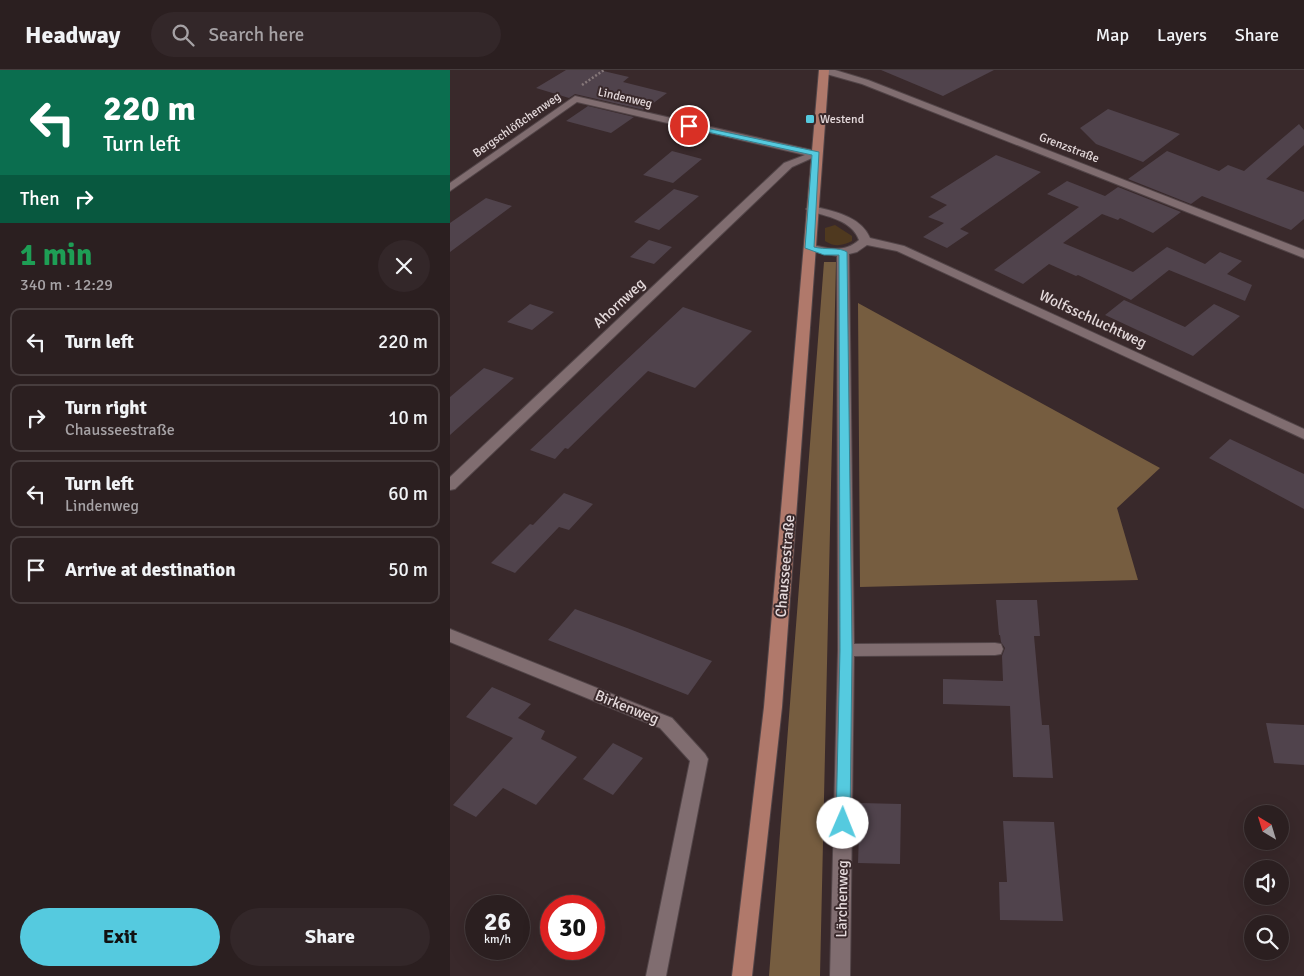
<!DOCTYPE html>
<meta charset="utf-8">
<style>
body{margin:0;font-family:Signika,sans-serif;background:#332729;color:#f1f3f6;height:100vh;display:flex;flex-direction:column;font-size:19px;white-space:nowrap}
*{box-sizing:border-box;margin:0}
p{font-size:16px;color:#a6a2a5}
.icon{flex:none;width:28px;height:28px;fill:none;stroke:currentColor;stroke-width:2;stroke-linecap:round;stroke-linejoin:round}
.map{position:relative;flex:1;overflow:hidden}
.panel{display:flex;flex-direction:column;background:#2b1f20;width:450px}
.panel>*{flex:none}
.guide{background:#0b6e4f;color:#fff;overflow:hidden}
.needle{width:32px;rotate:322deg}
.buttons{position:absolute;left:794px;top:735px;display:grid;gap:10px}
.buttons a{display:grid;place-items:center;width:45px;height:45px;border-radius:50%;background:#2b1f20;box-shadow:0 5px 20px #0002,0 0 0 1px #473d3e;font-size:25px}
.speed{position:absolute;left:15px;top:825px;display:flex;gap:10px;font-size:25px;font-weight:700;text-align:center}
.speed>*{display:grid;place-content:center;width:65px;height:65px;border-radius:50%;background:#2b1f20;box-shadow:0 5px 20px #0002,0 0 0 1px #473d3e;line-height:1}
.speed small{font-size:12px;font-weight:400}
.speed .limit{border:8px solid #d22;background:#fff;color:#111}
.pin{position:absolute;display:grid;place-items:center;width:42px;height:42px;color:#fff;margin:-21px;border:2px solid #fff;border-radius:50%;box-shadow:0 1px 5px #0007}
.me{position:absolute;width:55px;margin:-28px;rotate:1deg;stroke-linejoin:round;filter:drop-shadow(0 0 4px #0008)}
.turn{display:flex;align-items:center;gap:18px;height:105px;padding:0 20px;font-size:22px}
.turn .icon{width:65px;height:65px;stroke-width:2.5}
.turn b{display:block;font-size:35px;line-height:42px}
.then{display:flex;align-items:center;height:48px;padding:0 20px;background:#0003;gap:10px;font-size:19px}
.round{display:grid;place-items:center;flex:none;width:52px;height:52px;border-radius:26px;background:#332729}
.headline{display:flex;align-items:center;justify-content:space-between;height:85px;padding:0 20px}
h1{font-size:30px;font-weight:700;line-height:38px;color:#1e9e55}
.primary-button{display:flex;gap:10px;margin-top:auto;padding:10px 20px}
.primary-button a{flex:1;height:58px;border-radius:30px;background:#55cadf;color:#111;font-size:20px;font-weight:700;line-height:58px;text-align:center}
.primary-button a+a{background:#332729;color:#f1f3f6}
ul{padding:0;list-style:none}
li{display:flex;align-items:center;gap:15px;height:68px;margin:0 10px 8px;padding:0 10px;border:2px solid #473d3e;border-radius:10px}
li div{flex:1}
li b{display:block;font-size:19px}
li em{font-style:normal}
header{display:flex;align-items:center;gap:30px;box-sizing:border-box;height:70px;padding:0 25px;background:#2b1f20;border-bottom:1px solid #473d3e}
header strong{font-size:24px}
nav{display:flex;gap:28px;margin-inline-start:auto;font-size:18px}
.search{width:350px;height:45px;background:#332729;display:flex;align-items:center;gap:12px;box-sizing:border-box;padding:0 18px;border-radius:28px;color:#a6a2a5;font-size:19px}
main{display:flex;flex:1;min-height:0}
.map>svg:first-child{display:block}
</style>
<header>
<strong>Headway</strong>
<div class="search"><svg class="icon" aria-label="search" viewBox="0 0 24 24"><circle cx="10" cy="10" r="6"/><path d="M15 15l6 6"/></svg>Search here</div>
<nav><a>Map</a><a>Layers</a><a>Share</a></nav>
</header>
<main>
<section class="panel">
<div class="guide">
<div class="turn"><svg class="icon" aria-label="left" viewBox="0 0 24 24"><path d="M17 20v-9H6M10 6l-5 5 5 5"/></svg><div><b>220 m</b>Turn left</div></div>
<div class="then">Then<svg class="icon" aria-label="right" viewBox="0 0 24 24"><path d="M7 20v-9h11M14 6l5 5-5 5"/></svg></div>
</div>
<div class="headline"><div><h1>1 min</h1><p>340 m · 12:29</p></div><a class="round"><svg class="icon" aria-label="close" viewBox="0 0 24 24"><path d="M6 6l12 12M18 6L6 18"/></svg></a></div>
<ul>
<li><svg class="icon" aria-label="left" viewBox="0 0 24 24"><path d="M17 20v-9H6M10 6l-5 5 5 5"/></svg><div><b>Turn left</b></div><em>220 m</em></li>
<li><svg class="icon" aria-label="right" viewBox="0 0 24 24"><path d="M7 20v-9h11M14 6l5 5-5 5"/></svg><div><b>Turn right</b><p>Chausseestraße</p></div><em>10 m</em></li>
<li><svg class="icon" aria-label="left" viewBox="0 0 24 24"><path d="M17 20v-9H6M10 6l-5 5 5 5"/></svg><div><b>Turn left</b><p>Lindenweg</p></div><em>60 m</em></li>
<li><svg class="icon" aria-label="arrive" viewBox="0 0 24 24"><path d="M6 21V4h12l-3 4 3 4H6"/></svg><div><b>Arrive at destination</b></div><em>50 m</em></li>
</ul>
<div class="primary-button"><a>Exit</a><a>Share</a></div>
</section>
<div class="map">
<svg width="854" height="906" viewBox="0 0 854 906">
<rect width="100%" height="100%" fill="#39292b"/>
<!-- green -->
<path fill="#4f391f" d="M385 155 402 166V171C392 176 384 177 375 171V158Z"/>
<!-- forest -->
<path fill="#765d40" d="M374 192H386L370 906H319Z
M408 233 710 398 667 438 688 510 410 517Z"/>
<!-- building -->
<path fill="#50434c" d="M116 0H149L179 7 173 12 217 23 194 40 125 24 119 28 86 18Z
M431 0H544L493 26Z
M138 36 184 47 161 63 116 51Z
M658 39 730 64 693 92 646 74 630 58Z
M849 54 854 60V75L816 109 854 122V149L841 160 752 126 741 134 678 109 717 81 769 101 778 95 794 101Z
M222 81 252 89 223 113 193 105Z
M546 85 591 102 510 159 519 163 497 178 473 167 494 153 478 147 497 135 480 127Z
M617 111 655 126 668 117 731 142 703 163 670 148 668 150 652 144 613 173 683 202 717 177 755 194 770 182 792 191 777 204 802 215 795 231 719 200 681 230 628 205 626 206 599 194 573 214 544 200 629 137 597 124Z
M224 119 249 126 209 160 184 152Z
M36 128 62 136 0 182V153Z
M199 170 222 177 204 194 180 187Z
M674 230 735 257 764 234 790 246 743 286 655 245Z
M80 234 104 242 82 260 57 252Z
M233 237 302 261 245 318 198 301 118 379 115 378 105 389 80 380Z
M34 298 64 308 0 365V327Z
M780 369 854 404V439L759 388Z
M114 423 143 434 119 460 109 457 65 503 41 493 80 454 83 455Z
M546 530H587L590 566H584L592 655H599L603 708 563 707 560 636 493 634V609L553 611 552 586 555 578 551 572 550 565H549Z
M125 539 177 558 262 591 238 625 98 570Z
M42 617 81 634 68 648 95 661 91 669 127 687 86 735 53 718 26 747 3 735 63 668 16 647Z
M816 653 854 655V695L824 693Z
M163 673 193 688 163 725 133 709Z
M410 733 451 734 450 794 408 793Z
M553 751 604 752 613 851 550 850 549 812H557Z"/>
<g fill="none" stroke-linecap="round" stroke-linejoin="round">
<!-- minor casing -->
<g stroke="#524548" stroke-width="2">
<path id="minor" d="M370 0H385L418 10 854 180V188L412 14 380 5 370 4Z
M125 26 366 81 371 84 342 97 5 419 0 420V407L334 93 355 85 127 32 0 121V113Z
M362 136C383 141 411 146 420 168L454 176 854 359V369L447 181 417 175 407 182 399 184 404 574 545 573 551 574 553 579 551 584 545 585 404 586 400 906H380L388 580 387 186 356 180 354 178 360 174C377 179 395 183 409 170 402 150 376 146 358 141L356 139 358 137Z
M0 559 222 648 255 684 258 689 216 906H196L240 691 210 658 0 572Z"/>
</g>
<!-- major casing -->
<g stroke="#524548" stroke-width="2">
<path id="major" d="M369 0H379L332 637 302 906H282L314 637Z"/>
</g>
<!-- path -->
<path stroke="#86787a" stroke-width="2.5" stroke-dasharray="2 2" stroke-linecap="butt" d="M132 15 154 0"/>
<!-- minor -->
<use href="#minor" fill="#806d70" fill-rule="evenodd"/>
<!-- major -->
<use href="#major" fill="#b0796b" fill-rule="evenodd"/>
</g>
<!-- route -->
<path fill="#55cadf" stroke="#378391" d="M237 54 369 82 364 177C374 180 390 177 397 182L402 580 400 753 398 757 393 759 388 757 386 753 390 580 389 185H374L355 178 362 85 239 58 235 56Z"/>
<!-- markers -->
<rect fill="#55cadf" stroke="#39292b" stroke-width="2" x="355" y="44" width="10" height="10" rx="2.5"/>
<g text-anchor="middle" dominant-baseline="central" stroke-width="4" stroke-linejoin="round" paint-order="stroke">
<!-- far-street labels -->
<g font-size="12" fill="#e5dadc" stroke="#39292b">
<text transform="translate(175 28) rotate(13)">Lindenweg</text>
<text transform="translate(67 55) rotate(-35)">Bergschlößchenweg</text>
<text transform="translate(619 78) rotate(21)">Grenzstraße</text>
</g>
<!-- far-poi labels -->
<g font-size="12" fill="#e5dadc" stroke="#39292b" text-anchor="start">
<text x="370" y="49">Westend</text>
</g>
<!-- street labels -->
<g font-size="15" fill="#e5dadc" stroke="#39292b">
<text transform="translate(169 233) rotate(-43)">Ahornweg</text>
<text transform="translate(643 249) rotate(25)">Wolfsschluchtweg</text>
<text transform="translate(335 496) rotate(-85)">Chausseestraße</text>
<text transform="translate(177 637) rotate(22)">Birkenweg</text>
<text transform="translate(392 829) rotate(-89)">Lärchenweg</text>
</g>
</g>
</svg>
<div class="buttons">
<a><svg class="needle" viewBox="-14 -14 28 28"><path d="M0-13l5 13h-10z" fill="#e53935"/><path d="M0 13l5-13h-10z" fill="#a6a2a5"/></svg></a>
<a><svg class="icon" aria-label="sound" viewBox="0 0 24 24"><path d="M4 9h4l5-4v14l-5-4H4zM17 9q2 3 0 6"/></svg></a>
<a><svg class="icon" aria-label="search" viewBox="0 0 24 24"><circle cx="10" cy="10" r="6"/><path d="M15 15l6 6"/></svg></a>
</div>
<div class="speed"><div>26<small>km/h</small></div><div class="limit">30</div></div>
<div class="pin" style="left:239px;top:56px;background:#d93025"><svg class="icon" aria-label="arrive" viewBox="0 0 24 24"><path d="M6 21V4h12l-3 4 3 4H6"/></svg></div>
<svg class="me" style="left:393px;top:753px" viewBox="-20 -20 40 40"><circle r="19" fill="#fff"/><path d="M0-13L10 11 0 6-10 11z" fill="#55cadf"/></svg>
</div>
</main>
